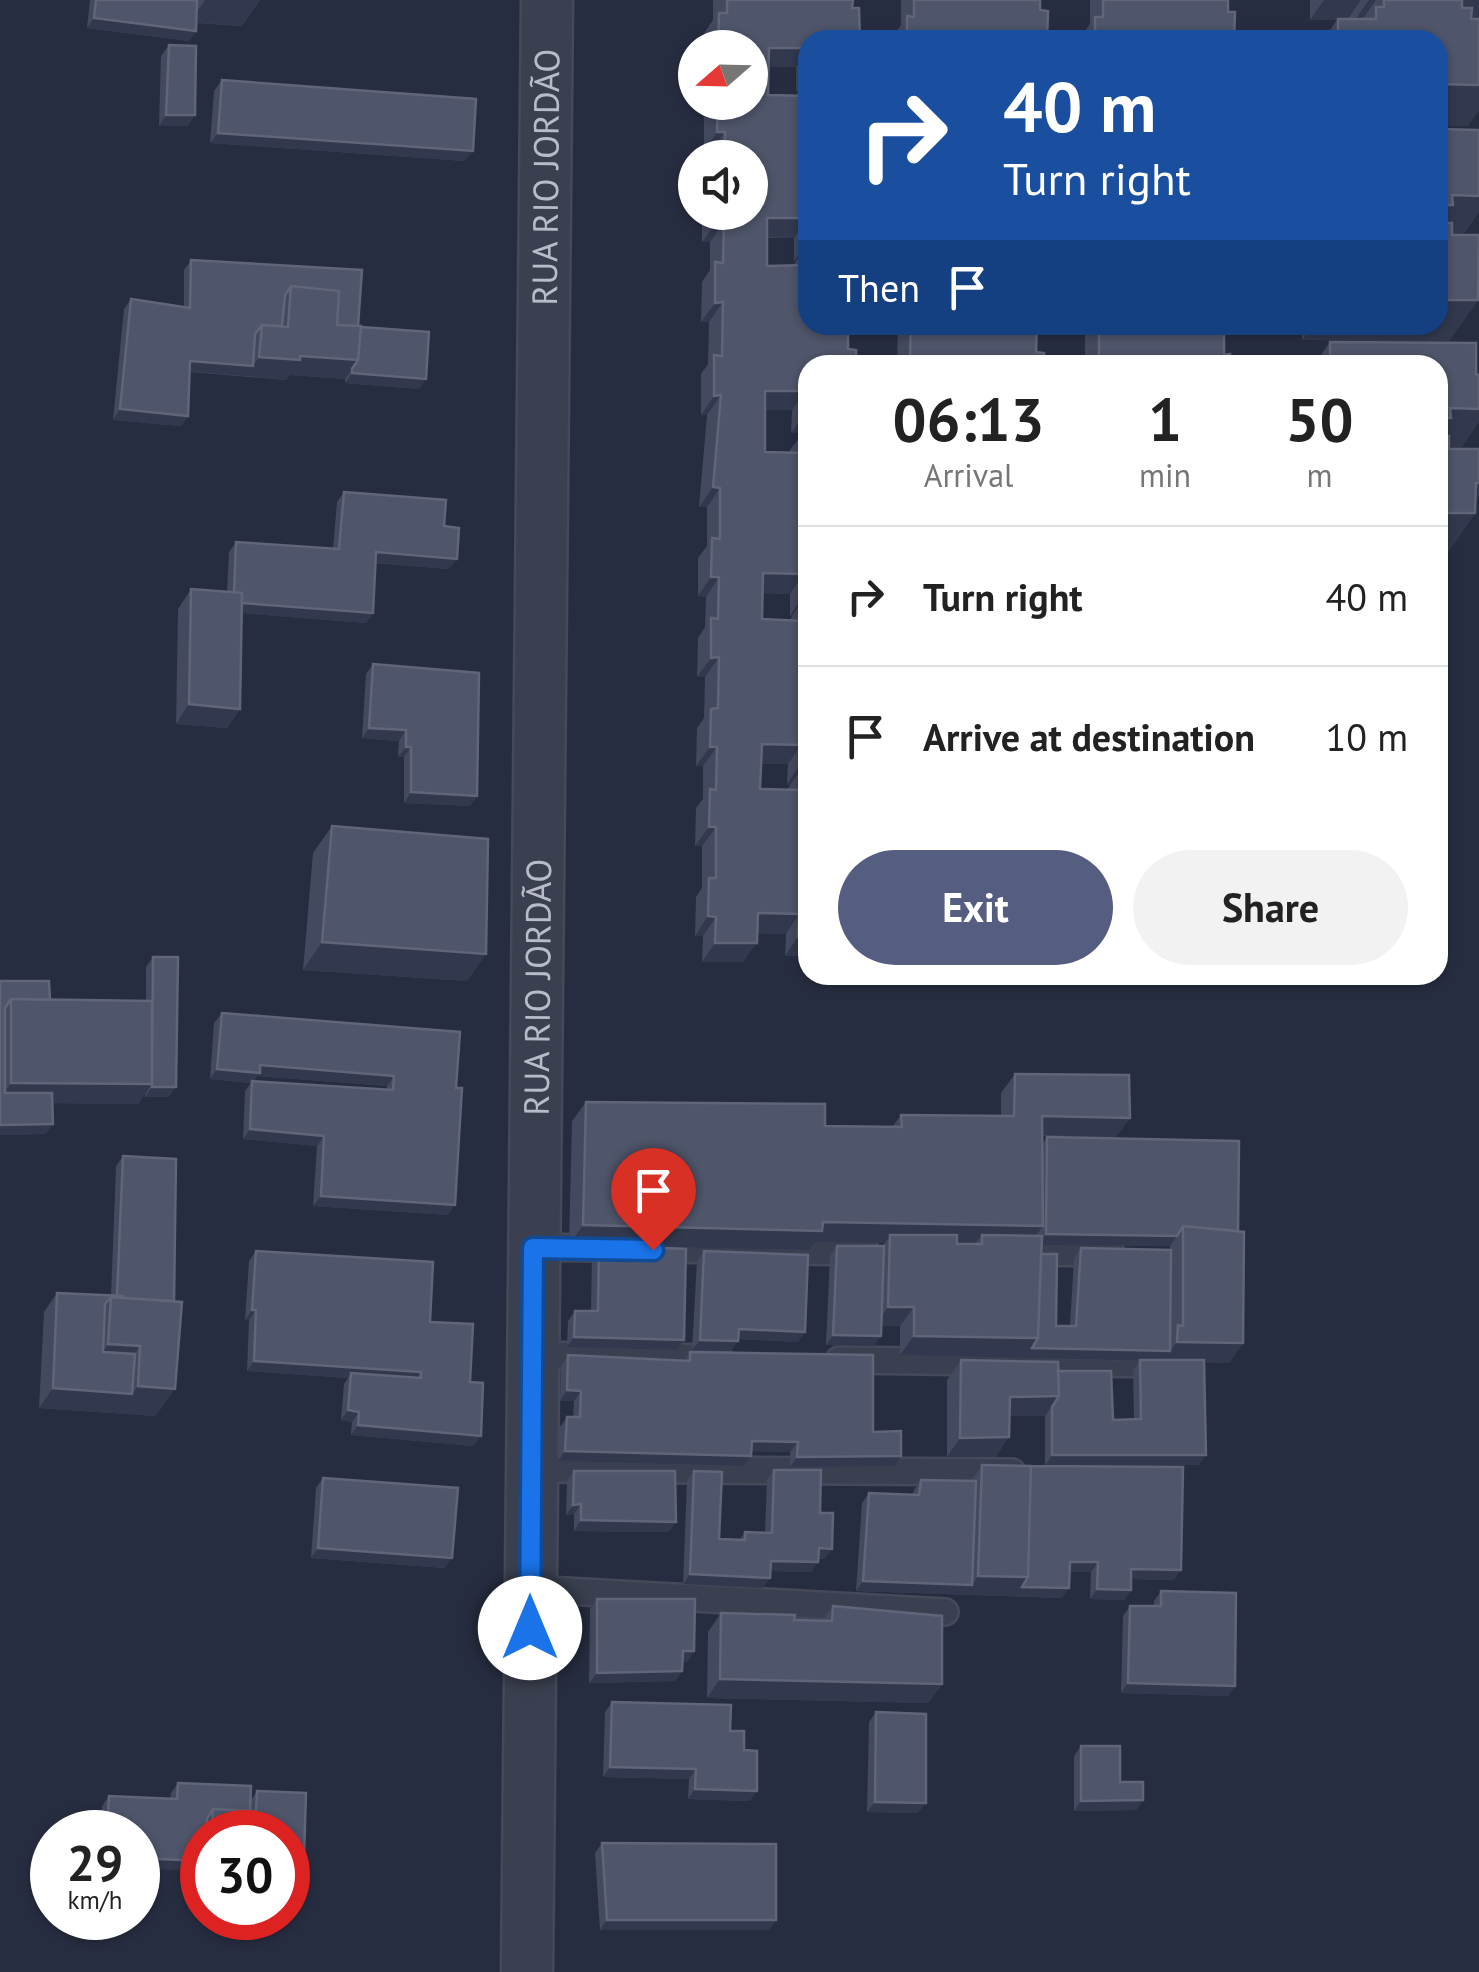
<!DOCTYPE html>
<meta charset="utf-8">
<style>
body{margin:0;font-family:"PT Sans",sans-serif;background:#f2f2f2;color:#222;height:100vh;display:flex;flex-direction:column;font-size:38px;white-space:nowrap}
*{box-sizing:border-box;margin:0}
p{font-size:32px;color:#767676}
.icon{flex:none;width:55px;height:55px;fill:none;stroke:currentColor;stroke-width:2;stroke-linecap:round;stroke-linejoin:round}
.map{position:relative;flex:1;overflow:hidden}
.drawer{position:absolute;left:798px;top:355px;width:650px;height:630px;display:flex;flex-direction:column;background:#fff;border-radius:30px;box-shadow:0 2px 8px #0004}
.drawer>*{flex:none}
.top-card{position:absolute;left:798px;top:30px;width:650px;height:305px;border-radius:30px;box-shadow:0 2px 8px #0004;background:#1a4fa0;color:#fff;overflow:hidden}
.needle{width:65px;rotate:250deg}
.tools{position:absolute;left:678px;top:30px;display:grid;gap:20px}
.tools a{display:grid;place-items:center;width:90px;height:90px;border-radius:50%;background:#fff;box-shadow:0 2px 8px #0004;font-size:50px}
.speed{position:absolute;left:30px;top:1810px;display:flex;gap:20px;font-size:50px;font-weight:700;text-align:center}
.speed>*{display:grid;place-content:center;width:130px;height:130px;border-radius:50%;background:#fff;box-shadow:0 2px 8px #0004;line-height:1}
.speed small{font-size:25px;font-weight:400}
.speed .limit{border:15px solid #d22;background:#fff;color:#111}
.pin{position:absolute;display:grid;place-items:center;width:85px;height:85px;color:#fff;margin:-102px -42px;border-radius:50% 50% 50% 0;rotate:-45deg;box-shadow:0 0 10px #0007}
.pin .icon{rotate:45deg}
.me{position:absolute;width:110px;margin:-55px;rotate:0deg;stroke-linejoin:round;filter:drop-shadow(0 0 8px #0008)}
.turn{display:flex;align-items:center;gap:35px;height:210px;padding:0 40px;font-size:45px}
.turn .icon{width:130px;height:130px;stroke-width:2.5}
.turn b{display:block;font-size:70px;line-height:85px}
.then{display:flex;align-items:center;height:95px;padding:0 40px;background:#0003;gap:20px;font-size:38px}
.eta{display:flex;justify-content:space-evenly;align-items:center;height:170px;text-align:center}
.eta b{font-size:60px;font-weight:600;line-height:70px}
.button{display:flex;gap:20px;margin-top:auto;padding:20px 40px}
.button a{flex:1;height:115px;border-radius:60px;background:#555e80;color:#fff;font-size:40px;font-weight:600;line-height:115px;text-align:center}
.button a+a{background:#f2f2f2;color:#222}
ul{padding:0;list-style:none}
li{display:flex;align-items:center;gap:30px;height:140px;padding:0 40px;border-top:2px solid #e0e0e0}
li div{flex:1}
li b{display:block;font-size:38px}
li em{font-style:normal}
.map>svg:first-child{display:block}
</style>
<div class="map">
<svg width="1479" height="1972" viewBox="0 0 1479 1972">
<rect width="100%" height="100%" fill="#272d40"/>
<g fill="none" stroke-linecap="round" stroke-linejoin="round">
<!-- service casing -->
<g stroke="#454959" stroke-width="30">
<path id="service" d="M533 1247 866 1252
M1011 1252 1111 1253
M532 1355 719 1358
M839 1360 1169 1364
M531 1469 1012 1472
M530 1589 945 1612"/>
</g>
<!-- minor casing -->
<g stroke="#454959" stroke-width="55">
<g id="minor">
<path id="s1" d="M527 1972 547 0"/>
</g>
</g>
<!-- service -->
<use href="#service" stroke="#3b4050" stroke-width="25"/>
<!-- minor -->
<use href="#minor" stroke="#3b4050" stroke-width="50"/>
</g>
<!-- wall -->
<path fill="#43495e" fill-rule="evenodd" d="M90 0H260L242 26 197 23 196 31 189 41 87 28Z
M713 0H853L808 40V956H785L786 934 757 933 743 962H702L703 936H695L696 897 702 888V846H695L696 808 703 799V766H696L697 728 704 718 705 677H697L698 638 705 627 706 597 698 596V558L707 546V507H699L707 415H701V374L708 364 709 322H701L702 282 710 270V242H702V212H750V158H711V151L704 152V112L711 102H750V48H705V32L713 20ZM769 67H796V92H798L796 95H768ZM767 238H794V261H796L794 265 767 266ZM765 410H792L791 433H803L790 450V453L765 452ZM762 593 790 594V616H792L790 620 762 619ZM761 764H788L787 784 790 785 787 790 760 789Z
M901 0H1040V10L1047 40H893L894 35 901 25Z
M1090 0H1228V12L1234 40H1081V36L1090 24Z
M1310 0H1479L1468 126 1438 40H1323L1337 20H1310Z
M169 45 188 126H159L161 56Z
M222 80 465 161 210 143 214 91Z
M1479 130V212L1463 235 1478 286V300L1449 341 1302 340V325H1438Z
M191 260 362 270 358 326 426 379 419 389 345 383V379L290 375 286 380 190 372 188 416 181 426 113 420 124 309 131 299 184 307V270Z
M890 325H1037L1036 352 1044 365H897L898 326Z
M1078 325H1224V355L1230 365H1085V328L1078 327Z
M1330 342 1476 343V374L1479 375V422L1460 449H1479V495L1475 501V513L1446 555H1438V365H1314Z
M344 492 444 526 449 569 375 563 373 613 366 623 242 613 240 709 227 728 176 724 178 609 191 589 227 592 229 552 236 542 333 549 337 502Z
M373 664 477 796 470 806 404 803V757H398L399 741 362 738 366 674Z
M332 826 486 954 467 981 303 970 313 853Z
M153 957 169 1097H145V1094L138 1104 52 1103 46 1134 0 1135V981L50 1000 146 1001V967Z
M222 1013 460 1032 448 1215 313 1206 317 1146 243 1139 245 1091 251 1083 210 1079 214 1023ZM257 1076 387 1086V1089L254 1081Z
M1015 1074 1130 1118 1116 1137 1042 1136V1144L1047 1137 1238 1231 1243 1343 1229 1363 1204 1362 1199 1465 1045 1466V1416H1009L996 1457H947V1380L961 1360 1058 1371 1113 1420 1134 1419 1133 1370 1140 1361 900 1355V1326H881L874 1346 826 1345 830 1256 837 1246H882L885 1243 815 1242 809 1250 625 1246 684 1340 677 1350 567 1347 568 1321 575 1311H591L592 1255 599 1245H569L572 1121 586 1102 825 1126H893L901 1115 1001 1116V1093ZM1042 1245 1170 1246V1250L1081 1248 1074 1258 1070 1326H1056L1041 1254Z
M123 1156 156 1416 39 1408 44 1312 57 1293 111 1295 116 1166Z
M256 1251 430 1322 470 1382 474 1446 351 1435 352 1422 341 1420 344 1384 348 1378 247 1371 249 1320H245L249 1261Z
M704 1251 805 1332 798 1342 739 1339 731 1351 692 1350 697 1261Z
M690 1352 873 1432 894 1466 790 1467V1452L752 1451 751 1456 744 1466 558 1461 560 1427 567 1417H573L574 1401H560L561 1366 568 1355 684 1361Z
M982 1465 1174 1580 1131 1579V1590L1124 1600 1090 1599 1091 1572H1070L1062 1598 856 1591 862 1503 869 1493 913 1494 914 1490 921 1480 971 1481Z
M774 1470 820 1513 825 1559H819L811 1572 770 1571 763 1588 683 1584 687 1481 694 1471 719 1539H740L745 1532 765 1533 767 1480Z
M574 1471 669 1532 574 1531V1514L566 1515 567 1481Z
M323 1478 445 1568 311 1558 316 1488Z
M1161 1591 1235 1686 1228 1696 1121 1693 1123 1616 1130 1606H1154V1601Z
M597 1599 694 1651 687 1662 682 1661V1671L675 1681 589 1683 590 1609Z
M833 1606 942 1684 928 1703 707 1698 708 1632 721 1613 794 1620 822 1621Z
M612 1702 730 1731 744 1750 750 1801 688 1799 689 1779 603 1777 605 1712Z
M876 1712 918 1813 867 1812 869 1722Z
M1081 1746 1143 1800 1136 1810 1074 1811V1756Z
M178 1783 251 1786V1800L257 1791 306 1793 304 1856 290 1875H288V1832H202V1871L138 1868V1832H101L102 1806 109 1796 170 1799 171 1793Z
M602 1843 776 1920 769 1930H600L595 1853Z"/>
<!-- shaded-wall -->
<path fill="#32384d" d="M205 0H260L242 26 190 22Z
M1324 0H1361L1347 20H1310Z
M1369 0H1376L1355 30 1347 31Z
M1456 0H1479V21L1434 31Z
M94 18 196 31 189 41 87 28Z
M769 48H808V51L796 67H756Z
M808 75V78L798 92H796Z
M1479 82V111L1468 126H1438V84Z
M166 115H195L188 126H159Z
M717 132H725L711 151 704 152Z
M218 133 473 151 465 161 210 143Z
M1452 195 1479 196V212L1462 237H1438V213Z
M767 218H807L794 238 753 237Z
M724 222 710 242H702L716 223Z
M808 241V245L796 261H794Z
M1479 270V285L1468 300H1478L1449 341 1302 340 1313 325H1438V300Z
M723 302 709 322H701L715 303Z
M300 356 358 360 345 379 290 375 286 380 246 376 259 357Z
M190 361 253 366 246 376 183 371Z
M352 373 426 379 419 389 345 383Z
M765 391H806L792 410H752Z
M721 395 707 415H701L714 396Z
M1450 408 1479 409V422L1459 451 1438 450V424Z
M120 409 188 416 181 426 113 420Z
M805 413 808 414V433H791Z
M1476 483H1479V495L1466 513H1475L1446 555H1438V513Z
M713 487 720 488 707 507H699Z
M376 552 457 559 449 569 369 562Z
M763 573 803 574 790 594 749 592Z
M711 577H719L706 597 698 596Z
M803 596H808V616L803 600 792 616H790Z
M233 602 373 613 366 623 226 612Z
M719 657 705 677H697L711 658Z
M189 704 240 709 227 728 176 724Z
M369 728 406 730 399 741 362 738Z
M762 744 801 745 788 764H748Z
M406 747H411L404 757H398Z
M710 747H717L703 766H696Z
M800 765H808V785L801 770 790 785 787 784Z
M411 792 477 796 470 806 404 803Z
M709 827H716L702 846H695Z
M758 913 799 914 786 934 744 933Z
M708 916 716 917 703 936H695Z
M798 937H808V956H785Z
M322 942 486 954 467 981 303 970Z
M715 943H757L743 962H702Z
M260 1065 394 1076 387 1086 257 1076 252 1083 210 1079 217 1069Z
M11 1083 152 1084 138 1104 0 1103V1099Z
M152 1087H176L169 1097H145Z
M1042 1116 1130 1118 1116 1137 1028 1135Z
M53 1124 46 1134 0 1135V1125Z
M250 1129 324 1136 317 1146 243 1139Z
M321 1196 455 1205 448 1215 313 1206Z
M823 1222 1043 1226 1029 1245 982 1235 975 1244 890 1243V1235L885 1243 815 1242 809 1250 569 1245 583 1225Z
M1046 1234 1177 1236 1170 1246 1039 1245Z
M888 1307H914L900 1326H875Z
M252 1310H256L249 1320H245Z
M739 1329 805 1332 798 1342 732 1339Z
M833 1335 881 1336 874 1346 826 1345Z
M914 1336 1038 1338 1170 1351 1163 1361 900 1355Z
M574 1337 684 1340 677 1350 567 1347Z
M700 1340 738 1341 731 1351 692 1350Z
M1177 1342 1243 1343 1229 1363 1163 1361Z
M108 1344 140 1346 121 1373 89 1371Z
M254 1361 421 1372 414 1382 351 1373 348 1378 247 1371Z
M138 1386 175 1389 156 1416 39 1408 53 1388 132 1394Z
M567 1390 581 1391 574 1401H560Z
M1059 1396 1045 1416H996L1010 1397Z
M348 1410 359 1412 352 1422 341 1420Z
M358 1425 481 1436 474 1446 351 1435Z
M1009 1437 996 1457H947L960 1438Z
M752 1441 798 1442 790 1452 745 1451Z
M565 1451 751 1456 744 1466 558 1461Z
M1052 1455H1206L1199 1465 1045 1466Z
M901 1456 894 1466 790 1467 797 1457Z
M581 1504 574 1514 566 1515 573 1505Z
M581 1520 676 1522 669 1532 574 1531Z
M318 1548 452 1558 445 1568 311 1558Z
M819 1548 832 1549 825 1559 812 1558Z
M771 1561 818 1562 811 1572 764 1571Z
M1070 1562H1098L1091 1572H1063Z
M1131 1569 1181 1570 1174 1580 1124 1579Z
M690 1574 770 1578 763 1588 683 1584Z
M978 1576 1028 1577 1069 1588 1062 1598 856 1591 863 1581 972 1585Z
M1097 1589 1131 1590 1124 1600 1090 1599Z
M683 1651H694L687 1662 676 1661Z
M682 1671 675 1681 589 1683 597 1673Z
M720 1679 942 1684 928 1703 707 1698Z
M1128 1683 1235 1686 1228 1696 1121 1693Z
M610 1767 696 1769 689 1779 603 1777Z
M695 1789 757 1791 750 1801 688 1799Z
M1143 1800 1136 1810 1074 1811 1081 1801Z
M875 1802 926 1803 918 1813 867 1812Z
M288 1855 304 1856 290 1875H288Z
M138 1858 202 1861V1871L138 1868Z
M607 1920H776L769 1930H600Z"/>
<!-- building -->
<path fill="#4f556a" stroke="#606579" stroke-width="2.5" d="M96 0H197L196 31 94 18Z
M727 0H853L852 8H859L860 40H808V48H769L768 95 808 96V241L807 218H767V266L808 265V325H848V349L856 350V365H808V414L805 413 806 391H765V452L804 453V431H808V596H803V574L763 573 762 619 803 621V600H808V765H800L801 745 762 744 760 789 800 790 801 770H808V937H798L799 914 758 913 757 943H715L716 917 708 916 709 878H716V827H709L710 789 716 790 717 747H710L711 709 718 708 719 657 711 658V618L718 619 719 577H711L712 538 720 539V488L713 487 721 395 714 396V355L722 356 723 302 715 303V262L723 263 724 222 716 223V212H750V158H725V132H717L718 102H750V48H718L719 13H727Z
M914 0H1040V10L1048 11 1047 40H907V16L914 17Z
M1103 0H1228V12H1235L1234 40H1095V17H1103Z
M1384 0H1462V8H1472L1471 19H1479V85L1438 84V40H1338V19H1376V7H1384Z
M169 45 196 46 195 115H166Z
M222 80 476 99 473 151 218 133Z
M1438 129 1479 130V196L1452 195 1453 205H1443V223H1452V235H1479L1478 300H1438Z
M191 260 362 270 358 326 337 325 339 291 291 286 285 295 282 326 262 325 255 334 253 366 190 361 188 416 120 409 131 299 190 308Z
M291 286 339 291 337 325 361 326 358 360 300 356V360L259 357 262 325 288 327Z
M911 325H1037L1036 352 1044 353V365H903L904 357 910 356Z
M1099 325H1224V355L1230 354V365H1091V360L1099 359Z
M361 327 429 332 426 379 352 373V369L358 360Z
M1330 342 1476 343V374L1479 375V409L1450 408 1451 418H1442L1441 436H1449V449H1479V483H1476L1475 513H1438V365H1330Z
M344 492 446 500 444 526 459 528 457 559 376 552 373 613 242 603V593L234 592 236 542 339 549Z
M191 589 242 593 240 709 189 704Z
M373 664 479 673 477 796 411 792V747H406V730L369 728Z
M332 826 488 839 486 954 322 942Z
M153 957H178L176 1087H152Z
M0 981H49L50 1000 11 999 5 1008V1093H52L53 1124 0 1125Z
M11 999 152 1001V1084L11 1083Z
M222 1013 460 1032 456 1088H462L455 1205 321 1196 324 1136 250 1129 252 1081 393 1090 394 1076 260 1065V1073L217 1069Z
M1015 1074 1129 1075 1130 1118 1042 1116 1043 1226 823 1222 822 1231 583 1225 586 1102 825 1104V1126L902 1127 901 1115 1014 1116Z
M1047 1137 1239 1141 1238 1231 1183 1226 1177 1236 1046 1234Z
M123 1156 176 1159 174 1301 123 1298V1296H117Z
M1183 1226 1244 1232 1243 1343 1177 1342 1178 1325 1183 1326Z
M890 1235H957V1244H982V1235L1042 1236 1038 1338 914 1336V1307H888Z
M599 1245 686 1249 684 1340 574 1337 575 1311H598Z
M837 1246H884L881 1336 833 1335Z
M1081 1248 1171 1250 1170 1351 1032 1348 1038 1338 1041 1254H1057L1056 1326H1076Z
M256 1251 433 1262 430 1322 473 1324 470 1382 483 1383 481 1436 358 1425 359 1412 348 1410 351 1373 421 1378V1372L254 1361 256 1310H252Z
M704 1251 808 1255 805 1332 739 1329 738 1341 700 1340Z
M57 1293 123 1296V1298L111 1297 105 1304 103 1352 135 1354 132 1394 53 1388Z
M111 1297 182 1302 175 1389 138 1386 140 1346 108 1344Z
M690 1352 873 1355V1432L901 1431V1456L797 1457 798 1442 752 1441 751 1456 565 1451 567 1417H580L581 1391 567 1390 568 1355 690 1361Z
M961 1360 1058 1362 1059 1396 1010 1397 1009 1437 960 1438Z
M1140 1360H1204L1206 1455H1052V1407L1059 1396 1058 1371H1111L1113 1420 1141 1419Z
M982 1465 1031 1466 1028 1577 978 1576Z
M1031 1466 1183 1467 1181 1570 1131 1569V1590L1097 1589 1098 1562H1070L1069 1588 1022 1587 1028 1577Z
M774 1470H821L820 1513H833L832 1549 819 1548 818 1562 771 1561 770 1578 690 1574 694 1471 722 1472 719 1539 745 1540V1532L772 1533Z
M574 1471H675L676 1522 581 1520V1504L573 1505Z
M323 1478 458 1488 452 1558 318 1548Z
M921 1480 976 1481 972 1585 863 1581 869 1493 919 1495Z
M1161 1591 1236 1593 1235 1686 1128 1683 1130 1606H1161Z
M597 1599H695L694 1651H683L682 1671 597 1673Z
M833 1606 942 1616V1684L720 1679 721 1613 795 1615 794 1620 832 1621Z
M612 1702 731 1705 730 1731H744V1750L757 1751V1791L695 1789 696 1769 610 1767Z
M876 1712 926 1714V1803L875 1802Z
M1081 1746H1120V1782H1143V1800L1081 1801Z
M178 1783 251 1786 250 1811 213 1809 207 1819 206 1832H202V1861L138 1858V1832H107L109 1796 177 1799Z
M257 1791 306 1793 304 1856 288 1855V1832H212L213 1809 256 1811Z
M602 1843 776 1844V1920H607Z"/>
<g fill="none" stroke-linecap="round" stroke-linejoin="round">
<!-- route casing -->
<g stroke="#114b97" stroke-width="25">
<path id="route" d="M530 1628 533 1248 653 1250"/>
</g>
<!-- route -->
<use href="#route" stroke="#1a73e8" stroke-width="18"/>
</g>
<g text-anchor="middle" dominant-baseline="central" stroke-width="10" stroke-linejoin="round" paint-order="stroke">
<!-- street labels -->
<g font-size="35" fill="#b8bcca" stroke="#202535">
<text stroke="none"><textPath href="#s1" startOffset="1795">RUA RIO JORDÃO</textPath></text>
<text stroke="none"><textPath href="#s1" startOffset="985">RUA RIO JORDÃO</textPath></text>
</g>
</g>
</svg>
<div class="tools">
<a><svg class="needle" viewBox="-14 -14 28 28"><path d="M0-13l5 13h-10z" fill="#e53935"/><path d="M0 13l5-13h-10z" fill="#767676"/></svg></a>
<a><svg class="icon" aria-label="sound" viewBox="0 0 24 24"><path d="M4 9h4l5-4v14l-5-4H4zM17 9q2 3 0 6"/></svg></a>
</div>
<div class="speed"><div>29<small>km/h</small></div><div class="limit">30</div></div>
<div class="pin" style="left:653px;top:1250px;background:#d93025"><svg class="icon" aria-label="arrive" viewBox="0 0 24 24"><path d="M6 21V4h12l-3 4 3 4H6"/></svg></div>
<svg class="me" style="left:530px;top:1628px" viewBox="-20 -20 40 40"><circle r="19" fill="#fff"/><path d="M0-13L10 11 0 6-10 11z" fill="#1a73e8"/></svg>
<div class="top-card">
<div class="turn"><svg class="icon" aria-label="right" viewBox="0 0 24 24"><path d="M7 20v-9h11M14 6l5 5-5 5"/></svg><div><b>40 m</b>Turn right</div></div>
<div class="then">Then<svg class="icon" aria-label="arrive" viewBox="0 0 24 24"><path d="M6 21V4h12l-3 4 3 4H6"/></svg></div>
</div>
<section class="drawer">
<div class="eta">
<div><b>06:13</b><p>Arrival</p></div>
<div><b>1</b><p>min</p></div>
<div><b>50</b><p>m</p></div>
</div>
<ul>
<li><svg class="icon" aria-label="right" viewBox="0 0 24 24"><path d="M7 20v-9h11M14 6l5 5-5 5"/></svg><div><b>Turn right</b></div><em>40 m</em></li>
<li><svg class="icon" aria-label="arrive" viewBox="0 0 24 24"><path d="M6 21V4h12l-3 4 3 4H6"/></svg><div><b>Arrive at destination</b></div><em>10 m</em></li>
</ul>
<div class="button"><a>Exit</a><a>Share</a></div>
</section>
</div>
